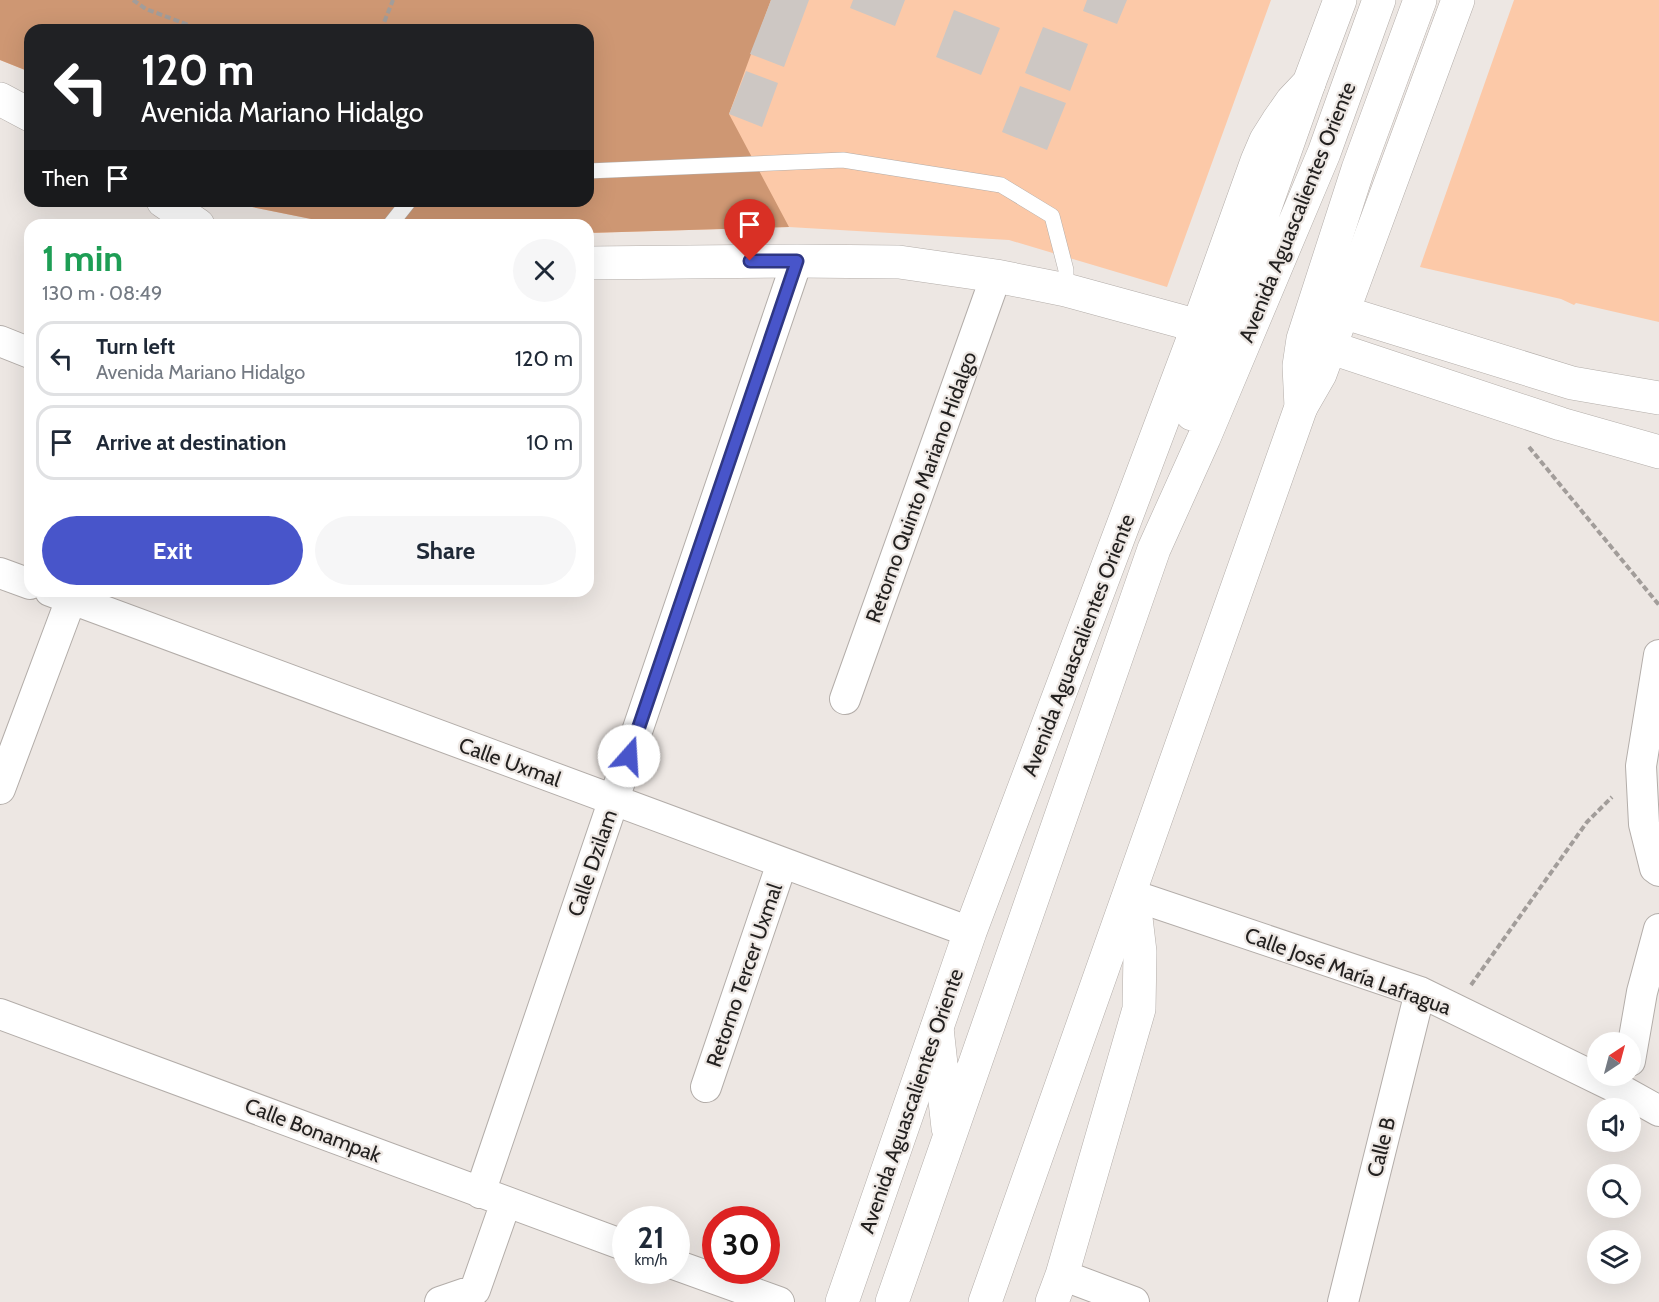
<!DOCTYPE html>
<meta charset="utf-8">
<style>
body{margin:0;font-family:Cabin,sans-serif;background:#f6f6f7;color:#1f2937;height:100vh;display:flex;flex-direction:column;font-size:22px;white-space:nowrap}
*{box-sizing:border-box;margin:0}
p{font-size:20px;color:#747a83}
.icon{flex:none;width:33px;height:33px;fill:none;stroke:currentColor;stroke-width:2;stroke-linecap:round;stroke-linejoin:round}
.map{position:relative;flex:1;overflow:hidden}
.drawer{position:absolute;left:24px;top:219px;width:570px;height:378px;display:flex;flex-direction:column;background:#fff;border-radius:18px;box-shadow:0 6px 24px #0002}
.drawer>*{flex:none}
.top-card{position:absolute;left:24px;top:24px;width:570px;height:183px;border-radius:18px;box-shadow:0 6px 24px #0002;background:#202124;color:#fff;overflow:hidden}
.needle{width:39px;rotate:36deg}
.controls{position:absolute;left:1587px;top:1032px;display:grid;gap:12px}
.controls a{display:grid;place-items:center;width:54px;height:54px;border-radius:50%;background:#fff;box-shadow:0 6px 24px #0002;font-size:30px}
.speed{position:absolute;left:612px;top:1206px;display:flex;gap:12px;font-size:30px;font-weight:700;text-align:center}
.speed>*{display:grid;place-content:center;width:78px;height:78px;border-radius:50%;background:#fff;box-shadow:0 6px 24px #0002;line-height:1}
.speed small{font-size:15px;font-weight:400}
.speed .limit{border:9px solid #d22;background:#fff;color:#111}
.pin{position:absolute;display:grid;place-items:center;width:51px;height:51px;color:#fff;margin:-62px -26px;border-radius:50% 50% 50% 0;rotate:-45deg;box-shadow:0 0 6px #0007}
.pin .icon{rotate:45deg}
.me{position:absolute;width:66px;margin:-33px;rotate:19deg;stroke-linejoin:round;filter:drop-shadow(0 0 4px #0008)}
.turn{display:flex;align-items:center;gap:21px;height:126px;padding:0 18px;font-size:27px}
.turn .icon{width:78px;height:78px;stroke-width:2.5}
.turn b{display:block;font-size:42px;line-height:51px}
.then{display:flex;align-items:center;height:57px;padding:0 18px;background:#0003;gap:12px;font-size:22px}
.round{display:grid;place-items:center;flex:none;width:63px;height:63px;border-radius:32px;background:#f6f6f7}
.headline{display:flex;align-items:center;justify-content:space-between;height:102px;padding:0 18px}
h1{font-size:36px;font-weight:700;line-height:45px;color:#1e9e55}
.primary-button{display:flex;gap:12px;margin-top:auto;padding:12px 18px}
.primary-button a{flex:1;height:69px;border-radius:36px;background:#4855ca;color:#fff;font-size:24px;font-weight:700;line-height:69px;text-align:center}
.primary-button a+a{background:#f6f6f7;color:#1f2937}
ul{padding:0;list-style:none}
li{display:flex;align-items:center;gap:18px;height:75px;margin:0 12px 9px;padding:0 6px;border:3px solid #e0e1e3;border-radius:18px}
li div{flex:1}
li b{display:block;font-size:22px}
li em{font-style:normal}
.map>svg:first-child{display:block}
</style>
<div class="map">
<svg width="1659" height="1302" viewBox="0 0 1659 1302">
<rect width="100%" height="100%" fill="#ede7e3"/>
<!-- green -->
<path fill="#fcc9a8" d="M0 0H1271L1167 287 1009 240 789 227 588 233V225H341L222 201H588V30H30V72L0 60Z
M1514 0H1659V322L1576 303 1574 305 1561 299 1420 267Z"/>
<!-- forest -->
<path fill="#ce9773" d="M0 0H771L729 114 789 227 588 233V225H341L222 201H588V30H30V72L0 60Z"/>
<!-- building -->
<path fill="#cdc7c3" d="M771 0H809L784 67 750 54Z
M853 0H905L895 26 850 8Z
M1087 0H1127L1117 24 1083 11Z
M954 10 1000 28 981 75 936 57Z
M1043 27 1088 44 1070 91 1025 73Z
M746 71 778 83 762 127 729 114Z
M1020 86 1066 103 1047 150 1002 132Z"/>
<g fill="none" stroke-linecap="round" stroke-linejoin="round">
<!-- lane casing -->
<g stroke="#b3ada9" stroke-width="16">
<path id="lane" d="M588 171 843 160 1001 185 1052 216 1066 270V290
M390 225 409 201"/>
</g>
<!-- street casing -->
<g stroke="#b3ada9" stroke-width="32">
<path id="street" d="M0 341 30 353
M0 573 30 584
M50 591 970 932
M1659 655 1641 766 1644 824 1655 868 1659 871
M845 699 996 276
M0 789 74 591
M1129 894 1420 992 1625 1092 1659 1111
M0 1014 626 1246
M1630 1061 1642 992 1659 929
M706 1087 782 863
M480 1193 797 261
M676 1265 779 1302
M1062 1275 1134 1302
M440 1302 475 1290 506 1202
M1343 1302 1420 992"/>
</g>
<!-- secondary casing -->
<g stroke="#b3ada9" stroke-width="34">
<path id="secondary" d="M0 99 30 115
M163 201 198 225
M588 263 797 261 899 262 996 276 1066 290 1198 326
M1323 306 1572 383 1659 398
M1311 341 1561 424 1659 452
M1301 407 1320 374 1458 0
M842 1302 970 932 1198 326 1257 161 1266 140 1278 121 1292 101 1309 83 1340 0
M1052 1302 1062 1275 1139 1009 1140 952 1136 918 1127 901"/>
</g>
<!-- primary casing -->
<g stroke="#b3ada9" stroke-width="34">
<path id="primary" d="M1192 414 1309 83
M937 1028 948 1128
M892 1302 1154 549 1204 438 1324 153 1379 0
M985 1302 1301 407 1299 366 1303 339 1358 169 1420 0"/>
</g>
<!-- path -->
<path stroke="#a29d9a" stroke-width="4" stroke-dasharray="6 3" stroke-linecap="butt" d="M133 0 146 9 202 30
M381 30 393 0
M1529 447 1659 605
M1471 985 1587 822 1612 797"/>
<!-- lane -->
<use href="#lane" stroke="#fff" stroke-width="15"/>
<!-- street -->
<use href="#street" stroke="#fff" stroke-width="30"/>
<!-- secondary -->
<use href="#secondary" stroke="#fff" stroke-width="33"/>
<!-- primary -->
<use href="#primary" stroke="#fff" stroke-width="33"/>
</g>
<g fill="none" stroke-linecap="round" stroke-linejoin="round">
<!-- route casing -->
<g stroke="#2f3783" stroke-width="15">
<path id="route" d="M629 756 797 261H750"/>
</g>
<!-- route -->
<use href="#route" stroke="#4855ca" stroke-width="10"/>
</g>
<g text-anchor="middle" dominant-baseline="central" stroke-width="4.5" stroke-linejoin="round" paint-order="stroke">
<!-- street labels -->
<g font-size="21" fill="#232120" stroke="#ede7e3">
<text transform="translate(1297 212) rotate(-68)">Avenida Aguascalientes Oriente</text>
<text transform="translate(921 487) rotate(-70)">Retorno Quinto Mariano Hidalgo</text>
<text transform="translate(1078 645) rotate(-69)">Avenida Aguascalientes Oriente</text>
<text transform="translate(510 762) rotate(20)">Calle Uxmal</text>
<text transform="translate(592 863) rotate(-71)">Calle Dzilam</text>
<text transform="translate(1348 971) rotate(20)">Calle José María Lafragua</text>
<text transform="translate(744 975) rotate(-71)">Retorno Tercer Uxmal</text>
<text transform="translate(911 1101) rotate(-71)">Avenida Aguascalientes Oriente</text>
<text transform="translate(313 1130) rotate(21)">Calle Bonampak</text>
<text transform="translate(1381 1147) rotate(-76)">Calle B</text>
</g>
</g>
</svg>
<div class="controls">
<a><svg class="needle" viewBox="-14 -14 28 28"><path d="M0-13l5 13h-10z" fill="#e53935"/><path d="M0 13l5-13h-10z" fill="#747a83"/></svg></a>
<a><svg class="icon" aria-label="sound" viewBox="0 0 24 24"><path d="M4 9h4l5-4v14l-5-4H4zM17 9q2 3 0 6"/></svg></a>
<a><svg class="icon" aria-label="search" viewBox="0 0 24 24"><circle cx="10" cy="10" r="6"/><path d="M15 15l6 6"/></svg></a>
<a><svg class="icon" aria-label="layers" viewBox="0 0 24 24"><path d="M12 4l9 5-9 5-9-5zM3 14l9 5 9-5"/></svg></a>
</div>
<div class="speed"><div>21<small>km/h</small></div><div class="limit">30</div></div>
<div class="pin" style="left:750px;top:261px;background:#d93025"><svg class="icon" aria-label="arrive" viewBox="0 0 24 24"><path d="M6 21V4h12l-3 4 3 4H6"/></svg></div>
<svg class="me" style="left:629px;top:756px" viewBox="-20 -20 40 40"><circle r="19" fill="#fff"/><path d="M0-13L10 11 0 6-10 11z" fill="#4855ca"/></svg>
<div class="top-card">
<div class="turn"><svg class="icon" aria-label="left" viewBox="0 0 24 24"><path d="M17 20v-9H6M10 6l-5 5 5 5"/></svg><div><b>120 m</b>Avenida Mariano Hidalgo</div></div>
<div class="then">Then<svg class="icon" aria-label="arrive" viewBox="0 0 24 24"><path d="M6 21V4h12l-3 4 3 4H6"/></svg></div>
</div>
<section class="drawer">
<div class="headline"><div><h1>1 min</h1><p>130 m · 08:49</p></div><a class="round"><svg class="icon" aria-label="close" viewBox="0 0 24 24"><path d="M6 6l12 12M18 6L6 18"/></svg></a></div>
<ul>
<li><svg class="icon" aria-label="left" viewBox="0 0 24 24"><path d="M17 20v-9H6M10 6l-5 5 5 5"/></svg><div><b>Turn left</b><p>Avenida Mariano Hidalgo</p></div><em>120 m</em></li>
<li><svg class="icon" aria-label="arrive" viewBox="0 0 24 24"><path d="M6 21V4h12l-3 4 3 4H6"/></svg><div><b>Arrive at destination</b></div><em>10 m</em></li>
</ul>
<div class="primary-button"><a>Exit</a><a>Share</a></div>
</section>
</div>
